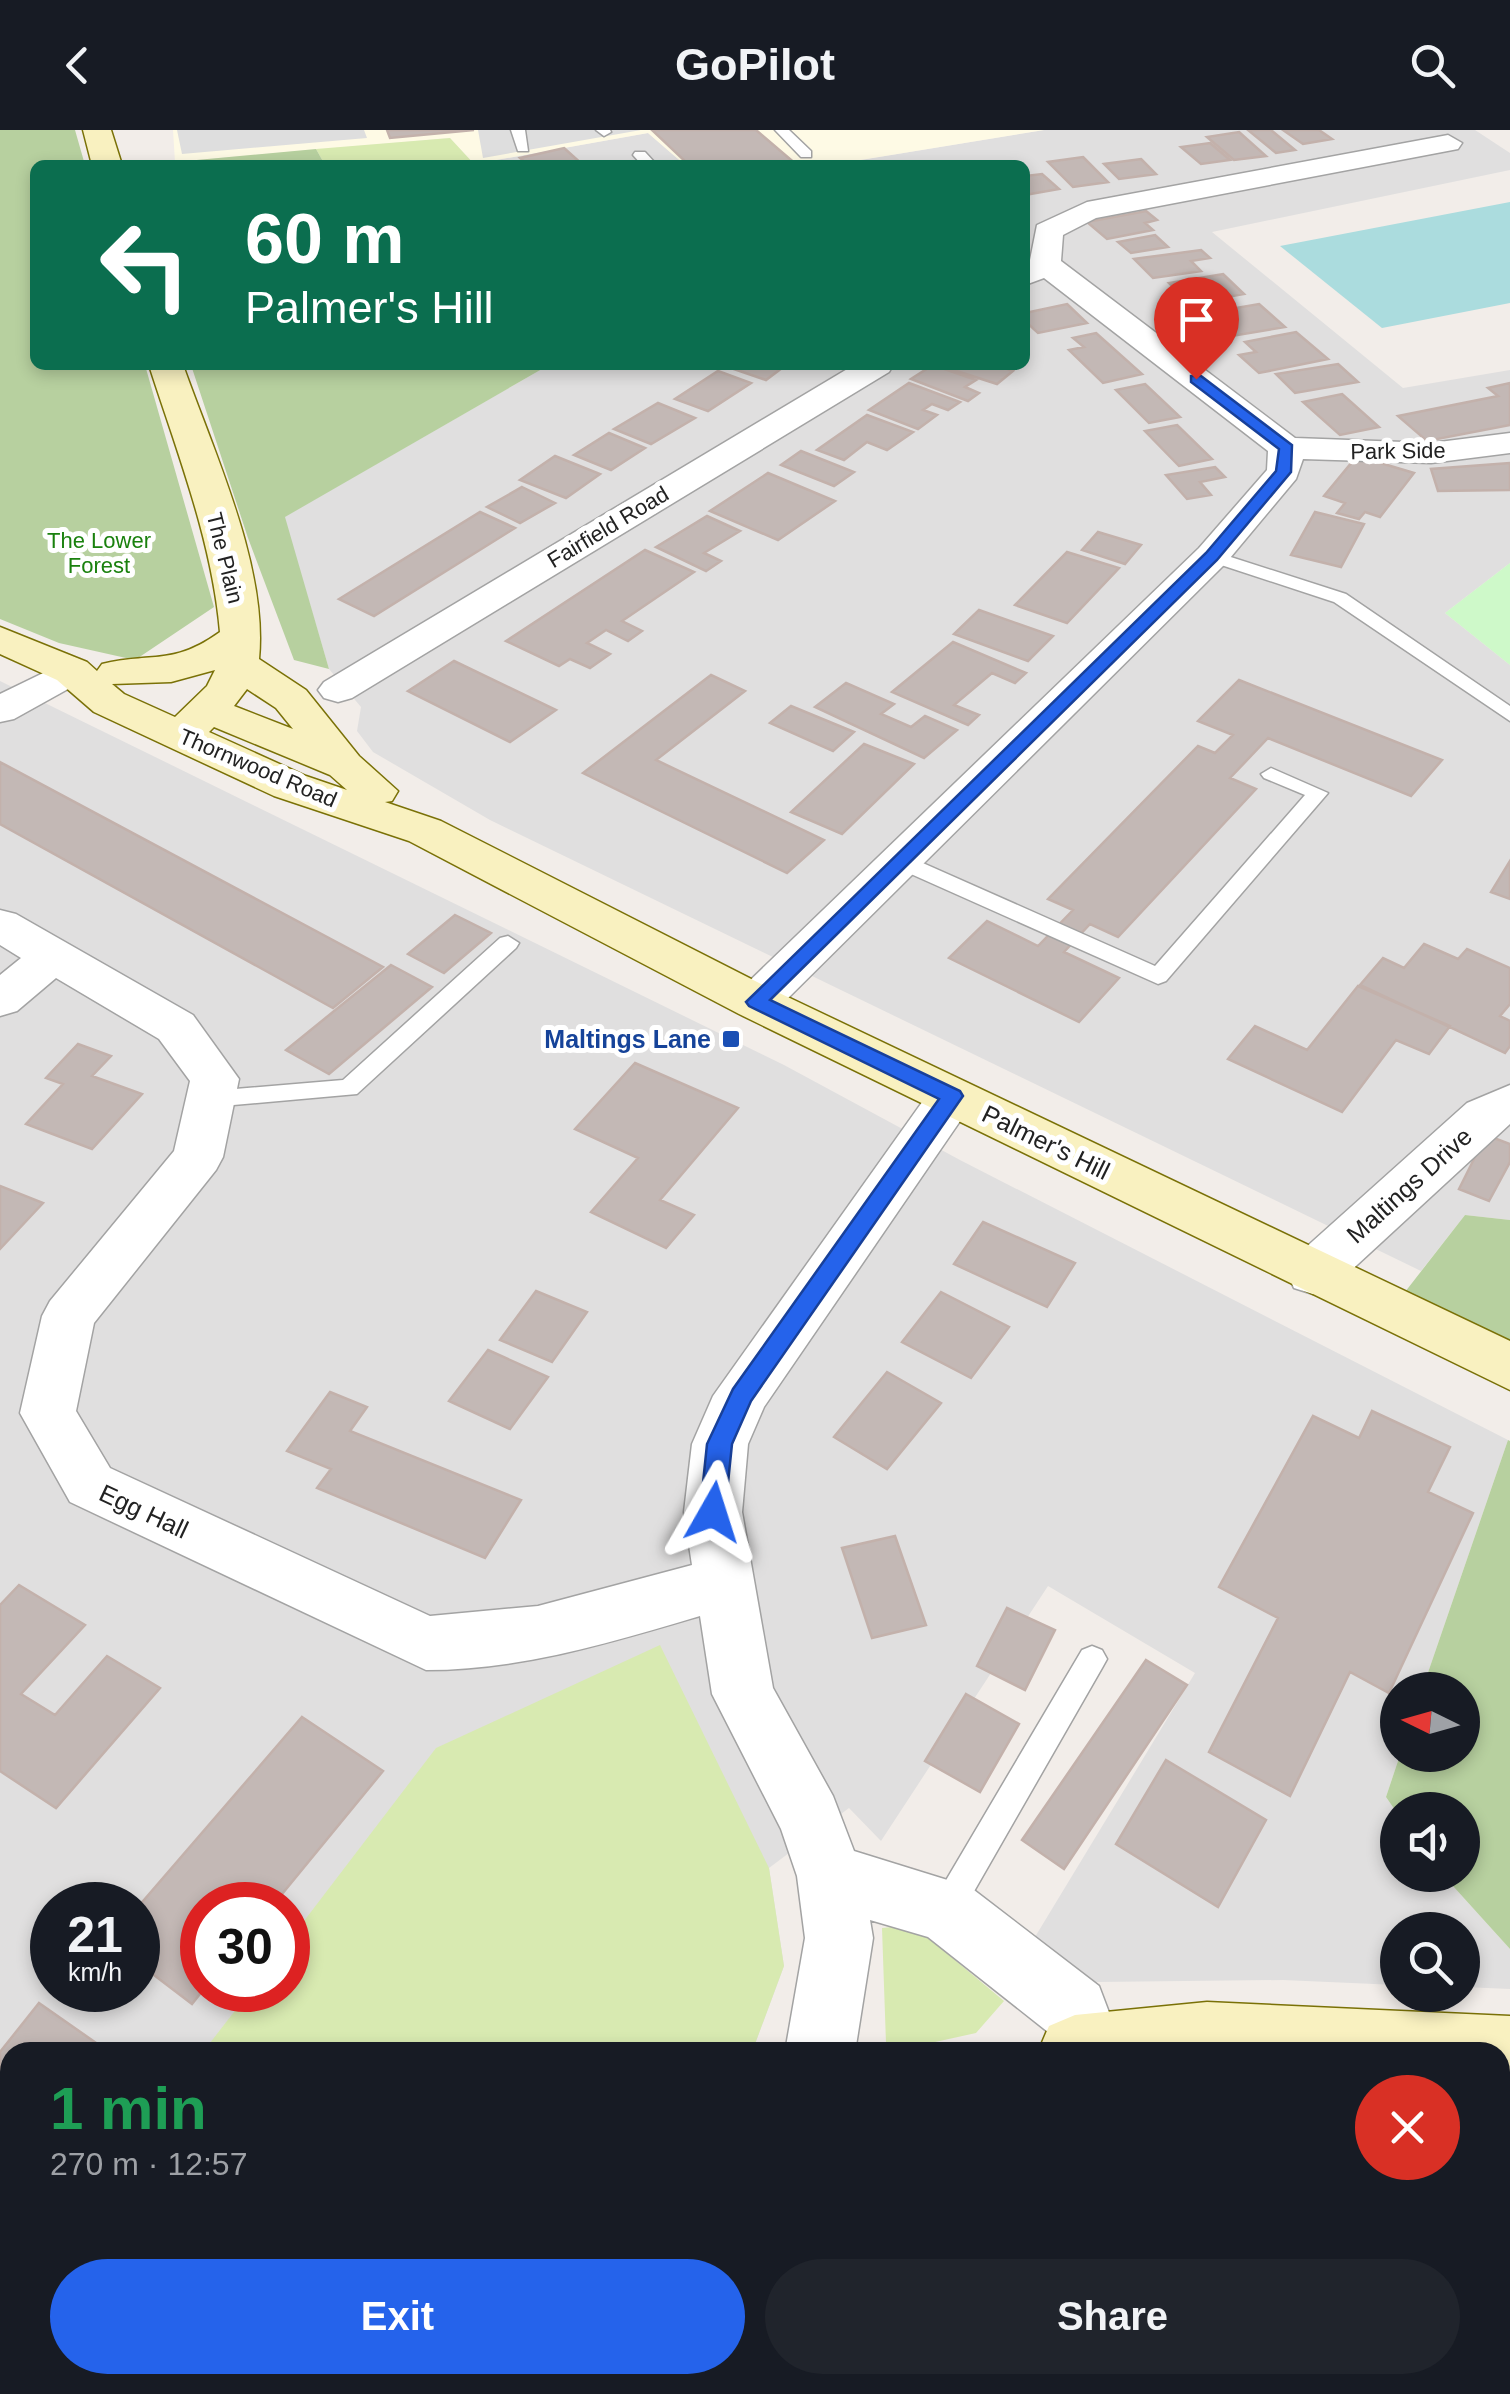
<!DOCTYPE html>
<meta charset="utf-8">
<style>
body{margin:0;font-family:Helvetica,sans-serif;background:#20242c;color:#f1f3f6;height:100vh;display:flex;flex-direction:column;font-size:38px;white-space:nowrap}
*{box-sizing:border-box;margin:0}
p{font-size:32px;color:#9ea1a6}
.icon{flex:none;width:55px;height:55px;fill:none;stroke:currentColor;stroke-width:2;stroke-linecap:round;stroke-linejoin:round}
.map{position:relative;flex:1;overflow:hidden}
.details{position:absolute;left:0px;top:1912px;width:1510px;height:352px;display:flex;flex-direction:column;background:#171b24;border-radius:30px 30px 0 0;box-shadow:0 5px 15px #0003}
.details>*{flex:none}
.top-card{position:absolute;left:30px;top:30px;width:1000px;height:210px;border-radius:15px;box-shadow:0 5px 15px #0003;background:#0b6e4f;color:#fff;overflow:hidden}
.needle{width:65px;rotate:275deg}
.fabs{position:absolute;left:1380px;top:1542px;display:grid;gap:20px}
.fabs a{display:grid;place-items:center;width:100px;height:100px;border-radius:50%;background:#171b24;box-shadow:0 5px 15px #0003;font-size:50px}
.speed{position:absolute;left:30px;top:1752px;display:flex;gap:20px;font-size:50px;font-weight:700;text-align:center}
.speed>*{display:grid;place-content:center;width:130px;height:130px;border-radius:50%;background:#171b24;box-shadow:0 5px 15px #0003;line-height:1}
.speed small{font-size:25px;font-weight:400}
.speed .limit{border:15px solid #d22;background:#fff;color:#111}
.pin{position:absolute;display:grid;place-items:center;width:85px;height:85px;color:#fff;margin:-102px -42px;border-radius:50% 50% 50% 0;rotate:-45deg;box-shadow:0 0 10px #0007}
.pin .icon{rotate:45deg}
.me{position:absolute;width:110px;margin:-55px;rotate:6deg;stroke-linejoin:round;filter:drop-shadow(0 0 8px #0008)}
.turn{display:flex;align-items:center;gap:35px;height:210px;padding:0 50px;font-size:45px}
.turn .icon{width:130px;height:130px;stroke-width:2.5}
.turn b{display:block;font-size:70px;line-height:85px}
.round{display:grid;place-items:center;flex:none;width:105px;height:105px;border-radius:52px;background:#20242c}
.head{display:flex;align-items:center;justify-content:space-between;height:170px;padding:0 50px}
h1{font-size:60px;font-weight:700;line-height:75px;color:#1e9e55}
.button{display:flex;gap:20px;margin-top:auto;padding:20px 50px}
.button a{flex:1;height:115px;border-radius:60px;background:#2563eb;color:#fff;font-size:40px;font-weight:700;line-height:115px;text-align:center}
.button a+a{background:#20242c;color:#f1f3f6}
header{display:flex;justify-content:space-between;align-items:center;height:130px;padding:0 50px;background:#171b24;font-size:45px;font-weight:700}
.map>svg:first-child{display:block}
</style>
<header><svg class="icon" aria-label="back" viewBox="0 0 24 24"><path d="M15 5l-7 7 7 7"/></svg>GoPilot<svg class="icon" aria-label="search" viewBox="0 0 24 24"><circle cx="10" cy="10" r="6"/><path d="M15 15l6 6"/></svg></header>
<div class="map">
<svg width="1510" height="2264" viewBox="0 0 1510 2264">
<rect width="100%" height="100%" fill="#f2ede9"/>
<!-- residential -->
<path fill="#e0dfdf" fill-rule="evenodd" d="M1044 0H1475L1510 23V40L1212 102 1403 258 1510 240V433L1445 483 1510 535V1090L1465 1085 1421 1141 490 690 373 622 357 601 361 577 329 539 284 387 549 235H1025V35H830Z
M648 3 685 35 474 34Z
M0 551 784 935 960 1030 1508 1310 1422 1560H1398L1400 1625 1386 1667 1397 1683 1398 1745H1443L1510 1819V1859L1463 1857 1462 1800H1398L1397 1855 1283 1850 1096 1852 1035 1807 1195 1543 1048 1456 881 1711 849 1678 769 1738 784 1836 752 1922H10V2255H388L378 2264H0ZM52 1775H138V1860H52ZM202 1775H288V1860H202Z
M1500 2016 1510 2019V2264H1032L1038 2255H1500Z"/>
<!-- education -->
<path fill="#fefae5" d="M173 0H1044L830 35H685L648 3 474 34 450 8 175 32Z"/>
<!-- grass -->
<path fill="#d8eab1" d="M450 8 475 35H325L316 19Z
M660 1515 769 1738 784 1836 752 1922H203L251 1860H288V1812L436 1618Z
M913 1795 1004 1871 976 1903 908 1918 886 1913 882 1798Z
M205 2255H388L378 2264H214Z
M578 2255H927L920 2264H567Z"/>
<!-- forest -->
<path fill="#b7d09f" d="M0 0H75L85 35H35V235H145L214 477 135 530 59 513 0 489Z
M316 19 325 35H168L175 32Z
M191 235H549L285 387 329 539 294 530 248 408Z
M1465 1085 1510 1090V1212L1405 1162Z
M1508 1310 1510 1311V1819L1443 1745H1462V1680L1397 1683 1386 1667 1400 1625H1462V1560H1422Z"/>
<!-- park -->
<path fill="#cef9c9" d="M1510 433V535L1445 483Z"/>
<!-- parking -->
<path fill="#dedede" d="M177 0H364L367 8 182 24Z
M478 0H641L483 28Z"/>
<!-- water -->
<path fill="#abdcde" d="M1510 72V173L1382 198 1280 116Z"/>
<!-- building -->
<path fill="#c3b8b5" stroke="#c3b1ab" stroke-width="2.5" d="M387 0H474L390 8Z
M652 0H756L797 35H689Z
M1248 0H1271L1295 20 1276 23Z
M1283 0H1319L1332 9 1303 14Z
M1239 2 1266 26 1234 30 1207 7Z
M1210 13 1230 30 1201 34 1181 17Z
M564 18 583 35H528L520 28Z
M1083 27 1108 52 1073 57 1048 32Z
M1141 29 1156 44 1119 49 1104 34Z
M1042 44 1059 59 1025 65V46Z
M1146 81 1157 90 1145 93 1153 100 1107 109 1087 92Z
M1155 105 1168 117 1131 123 1118 112Z
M1201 120 1210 128 1191 131 1201 141 1153 148 1134 129Z
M1223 144 1244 164 1227 167 1233 173 1196 179 1169 153Z
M1067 174 1087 193 1038 203 1025 191V183Z
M1259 174 1285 197 1226 207 1201 184Z
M1296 202 1328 229 1259 243 1239 225 1256 222 1245 212Z
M1096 203 1142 244 1103 253 1069 220 1084 217 1073 208Z
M1338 234 1358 252 1295 263 1276 244Z
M735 235H786L766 250 731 238Z
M933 235 976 250 965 257 979 263 968 271 911 249Z
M997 235 1013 241 997 254 941 236Z
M718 241 751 253 708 281 675 269Z
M909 253 960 272 948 280 932 274 923 280 937 285 918 299 869 280Z
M1510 253V295L1427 311 1398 286 1498 266 1488 258Z
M1145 254 1180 287 1149 293 1116 260Z
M1342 264 1379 297 1340 305 1303 272Z
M658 273 695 288 651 314 614 299Z
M867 285 913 302 887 320 867 312 844 330 817 320Z
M1177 295 1212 329 1179 336 1145 301Z
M609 303 645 318 611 340 574 325Z
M801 321 854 342 834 356 781 335Z
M555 326 600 344 566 368 520 350Z
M1357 326 1414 343 1380 387 1365 382 1359 389 1337 383 1345 373 1324 366Z
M1510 333V360L1438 361 1431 339Z
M1215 337 1225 347 1200 352 1211 365 1187 369 1166 345Z
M768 343 835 371 778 410 710 381Z
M522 357 555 373 520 393 487 377Z
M480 382 515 398 374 486 339 469Z
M1315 382 1364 394 1341 437 1291 425Z
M707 386 740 401 704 423 721 431 706 441 656 417Z
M1098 402 1141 415 1125 434 1082 420Z
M645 420 694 442 622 491 642 501 628 511 606 500 587 513 610 524 590 538 570 529 559 536 506 511Z
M1067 422 1119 438 1067 493 1015 475Z
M979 480 1053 506 1028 531 954 504Z
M953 512 1026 543 1015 553 992 543 954 575 979 585 968 595 892 562Z
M454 531 556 580 510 612 408 561Z
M711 545 745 561 656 630 824 710 787 743 583 643Z
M1239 550 1442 630 1411 666 1268 608 1230 648 1256 659 1118 807 1090 794 1064 822 1119 848 1079 892 949 828 987 791 1038 816 1073 780 1048 769 1198 616 1215 623 1233 605 1198 591Z
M846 553 894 574 881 584 911 597 925 586 957 600 924 628 815 577Z
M791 576 854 602 833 621 770 593Z
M864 614 914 634 842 704 791 682Z
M0 632 383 837 333 878 0 694Z
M1510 731V769L1491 762Z
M455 785 491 803 444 843 408 824Z
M1424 814 1458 829 1467 819 1510 838V874L1500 886 1510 891V916L1505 923 1360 855 1383 828 1404 838Z
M391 835 432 857 329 944 286 920Z
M1358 856 1450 896 1429 924 1396 910 1342 982 1228 929 1255 896 1307 920Z
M78 914 111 926 92 946 142 964 92 1019 26 994 63 954 46 948Z
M635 933 738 978 660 1070 694 1085 666 1118 591 1082 638 1028 575 999Z
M1486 1005 1510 1014V1032L1489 1071 1459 1059Z
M0 1056 43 1073 0 1119Z
M983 1092 1075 1133 1047 1177 954 1134Z
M536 1161 587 1182 552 1232 500 1210Z
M941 1162 1009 1197 971 1248 902 1212Z
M488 1220 548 1247 510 1299 449 1271Z
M887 1242 941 1273 887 1339 834 1307Z
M330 1262 367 1277 350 1301 521 1370 485 1428 317 1358 331 1339 287 1321Z
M1372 1281 1450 1317 1428 1362 1473 1383 1389 1563 1350 1542 1290 1666 1209 1622 1278 1488 1219 1457 1313 1286 1359 1308Z
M895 1406 926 1495 872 1508 842 1418Z
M19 1455 85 1495 21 1564 55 1585 107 1526 160 1558 56 1678 0 1641V1475Z
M1007 1478 1055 1500 1025 1560 977 1536Z
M1146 1530 1187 1555 1064 1739 1022 1710Z
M966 1564 1019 1594 980 1662 925 1631Z
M302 1587 383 1641 273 1775H202L203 1860 192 1874 138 1833V1777Z
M1166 1630 1266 1690 1218 1777 1116 1714Z
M39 1873 109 1922H10V2055L0 2048V1922Z
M1153 2255H1280L1272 2264H1160Z"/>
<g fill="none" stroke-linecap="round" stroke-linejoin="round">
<!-- service casing -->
<g stroke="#a3a3a3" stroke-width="3">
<path id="service" d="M511 0H525L528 21H518Z
M596 0H610L611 2 604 6Z
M775 0H789L811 21V27H801Z
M635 22H645L657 35H642L633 25Z
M1212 421 1346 464 1510 576V591L1334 472 1206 430V422Z
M1271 638 1328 663 1166 851 1158 854 893 736 890 731 893 726H907L1155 836 1305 665 1264 648 1261 644Z
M508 806 519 813 516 818 357 964 211 977 199 969 211 961 343 950 500 808Z
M1092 1516 1102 1520 1107 1529 1102 1538 957 1791 946 1796 935 1791 930 1780 935 1769 1082 1520Z"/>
</g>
<!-- minor casing -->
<g stroke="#a3a3a3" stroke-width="3">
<path id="minor" d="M1448 5 1462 13 1458 19 1096 88 1063 105 1061 131 1295 308 1431 313 1510 303V323L1431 333 1303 329 1296 349 1225 434 773 883 756 888 739 883 733 872 739 861 1199 418 1267 340 1268 321 1044 148 1025 155V133L1030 130 1037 95 1087 72Z
M854 235H893L889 242 352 568 338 572 324 568 318 560 324 552Z
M72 529 86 533 92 541 86 549 14 589 0 592V564Z
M0 780 16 784 193 885 239 949 223 1027 216 1040 94 1193 76 1281 110 1338 430 1486 538 1476 692 1435 684 1382 692 1314 713 1266 935 954 952 948 969 954 976 966 969 978 764 1277 748 1314 742 1382 773 1558 833 1666 854 1721 970 1757 1099 1856 1124 1922H1054L1048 1902 928 1807 870 1790 873 1808 855 1922H785L805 1808 797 1746 781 1699 712 1564 700 1486C609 1513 521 1540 426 1540L70 1372 20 1283 42 1186 50 1171 174 1021 190 951 159 909 56 848 17 881 0 886V845L21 828 0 815Z
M1510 955V994L1332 1158 1313 1164 1294 1158 1287 1143 1294 1128 1467 973Z
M965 2255H1048L1044 2264H961Z"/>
</g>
<!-- secondary casing -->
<g stroke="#7a7107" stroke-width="3">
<path id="secondary" d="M83 0H111L122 35H92Z
M149 235H183C214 323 268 437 259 529L306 560 359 626 398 661 392 671 385 672 441 691 773 860 1510 1211V1260L739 884 409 711 274 666 94 582 57 550 0 524V497L87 532 97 541 102 534C152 522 173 536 220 502 212 410 177 322 149 235ZM215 540 207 556 175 587 124 564 112 554 171 552ZM247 559 276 578 293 599 234 576ZM214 597 330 645 347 660 306 646 209 602Z
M1207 1872 1510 1886V1960L1500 1959V1922H1038L1049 1896 1075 1885Z
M443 2255H531L528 2264H439Z"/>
</g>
<!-- service -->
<use href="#service" fill="#fff" fill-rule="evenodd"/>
<!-- minor -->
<use href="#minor" fill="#fff" fill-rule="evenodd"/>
<!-- secondary -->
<use href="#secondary" fill="#f9f1c0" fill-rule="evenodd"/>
</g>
<!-- route -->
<path fill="#2563eb" stroke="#184099" stroke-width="2.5" d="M1191 246H1201L1292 315 1291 342 1217 430 770 870 960 961 963 966 751 1271 732 1314 725 1382 722 1390 713 1393 704 1390 700 1382 707 1314 733 1259 939 969 749 876 746 872 1206 423 1276 341 1279 319 1191 252Z"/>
<!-- markers -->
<rect fill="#1a4fb4" stroke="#fff" stroke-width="4" x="721" y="899" width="20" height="20" rx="5"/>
<g text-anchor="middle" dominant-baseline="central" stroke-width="10" stroke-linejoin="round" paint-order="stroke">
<!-- far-street labels -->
<g font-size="22" fill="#222" stroke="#fff">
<text transform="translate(1398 321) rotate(-1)">Park Side</text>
<text transform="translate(608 397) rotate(-31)">Fairfield Road</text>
<text transform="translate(225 428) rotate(76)">The Plain</text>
<text transform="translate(258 638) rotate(23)">Thornwood Road</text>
</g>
<!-- far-park labels -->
<g font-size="22" fill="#1a810e" stroke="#fff">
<text x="99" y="410">The Lower<tspan x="99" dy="25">Forest</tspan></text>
</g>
<!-- transit labels -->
<g font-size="25" font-weight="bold" fill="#164399" stroke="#fff" text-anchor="end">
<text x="711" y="909">Maltings Lane</text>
</g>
<!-- street labels -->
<g font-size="25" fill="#222" stroke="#fff">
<text transform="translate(1046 1012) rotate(26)">Palmer's Hill</text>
<text transform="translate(1409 1055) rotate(-42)">Maltings Drive</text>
<text transform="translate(144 1381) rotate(25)">Egg Hall</text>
</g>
</g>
</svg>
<div class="fabs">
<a><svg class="needle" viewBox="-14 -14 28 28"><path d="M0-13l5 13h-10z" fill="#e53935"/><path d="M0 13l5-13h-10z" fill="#9ea1a6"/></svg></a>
<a><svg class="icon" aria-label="sound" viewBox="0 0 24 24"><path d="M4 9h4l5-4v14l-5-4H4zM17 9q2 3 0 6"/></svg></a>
<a><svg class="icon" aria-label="search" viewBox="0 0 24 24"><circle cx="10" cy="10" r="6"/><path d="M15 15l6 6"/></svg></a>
</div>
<div class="speed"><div>21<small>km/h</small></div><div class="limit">30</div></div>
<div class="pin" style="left:1196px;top:249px;background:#d93025"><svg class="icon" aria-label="arrive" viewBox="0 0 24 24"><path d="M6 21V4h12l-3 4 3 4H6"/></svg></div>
<svg class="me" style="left:713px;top:1382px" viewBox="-20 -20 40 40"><path d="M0-17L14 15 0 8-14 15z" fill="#2563eb" stroke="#fff" stroke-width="4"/></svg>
<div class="top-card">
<div class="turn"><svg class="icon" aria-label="left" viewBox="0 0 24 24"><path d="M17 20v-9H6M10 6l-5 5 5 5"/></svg><div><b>60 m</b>Palmer's Hill</div></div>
</div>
<section class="details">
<div class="head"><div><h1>1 min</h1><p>270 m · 12:57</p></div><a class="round" style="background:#d93025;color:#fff"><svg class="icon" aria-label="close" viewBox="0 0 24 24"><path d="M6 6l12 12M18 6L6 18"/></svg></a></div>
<div class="button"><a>Exit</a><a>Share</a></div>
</section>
</div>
